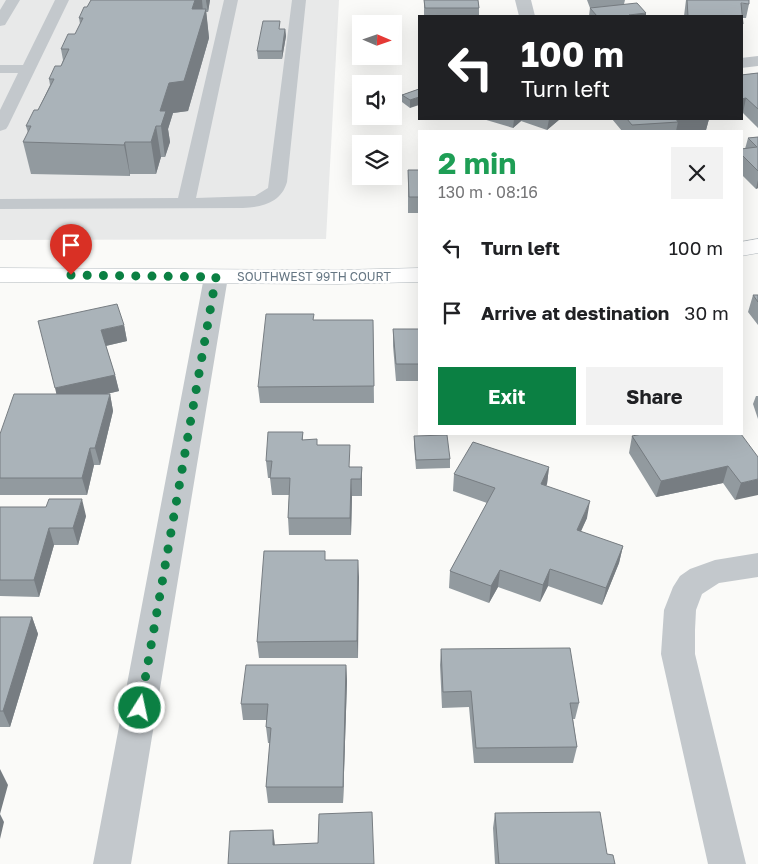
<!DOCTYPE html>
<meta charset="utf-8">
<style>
body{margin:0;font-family:"Golos Text",sans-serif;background:#f2f2f2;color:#202124;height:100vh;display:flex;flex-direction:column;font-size:19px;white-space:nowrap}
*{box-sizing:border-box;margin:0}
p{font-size:16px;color:#757577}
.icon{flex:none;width:28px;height:28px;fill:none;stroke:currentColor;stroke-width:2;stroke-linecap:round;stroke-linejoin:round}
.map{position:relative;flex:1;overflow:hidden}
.details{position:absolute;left:418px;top:130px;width:325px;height:305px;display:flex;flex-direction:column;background:#fff;border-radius:0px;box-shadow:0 5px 20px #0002}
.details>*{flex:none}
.hud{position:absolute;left:418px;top:15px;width:325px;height:105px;border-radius:0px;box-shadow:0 5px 20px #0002;background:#202124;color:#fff;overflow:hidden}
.needle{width:32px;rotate:92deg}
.tools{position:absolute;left:352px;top:15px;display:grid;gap:10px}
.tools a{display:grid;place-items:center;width:50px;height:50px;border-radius:0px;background:#fff;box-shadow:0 5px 20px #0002;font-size:25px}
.pin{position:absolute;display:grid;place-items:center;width:42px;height:42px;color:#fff;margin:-51px -21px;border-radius:50% 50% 50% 0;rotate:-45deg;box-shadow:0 0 5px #0007}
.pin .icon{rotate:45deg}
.me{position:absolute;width:55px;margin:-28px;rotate:10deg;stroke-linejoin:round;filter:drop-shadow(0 0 4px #0008)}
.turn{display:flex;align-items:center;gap:18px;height:105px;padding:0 20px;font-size:22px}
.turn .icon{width:65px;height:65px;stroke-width:2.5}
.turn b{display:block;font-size:35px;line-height:42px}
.round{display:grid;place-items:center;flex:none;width:52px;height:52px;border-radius:0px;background:#f2f2f2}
.headline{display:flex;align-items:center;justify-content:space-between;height:85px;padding:0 20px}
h1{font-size:30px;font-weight:700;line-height:38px;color:#1e9e55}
.action{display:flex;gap:10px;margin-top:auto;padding:10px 20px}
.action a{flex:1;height:58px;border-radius:0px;background:#0b8043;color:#fff;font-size:20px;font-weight:700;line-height:58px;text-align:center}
.action a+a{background:#f2f2f2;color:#202124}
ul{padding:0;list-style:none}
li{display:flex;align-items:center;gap:15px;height:65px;padding:0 20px}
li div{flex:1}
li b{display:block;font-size:19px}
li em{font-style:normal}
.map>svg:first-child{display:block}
</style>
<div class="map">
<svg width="758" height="864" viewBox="0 0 758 864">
<rect width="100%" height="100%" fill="#fafaf8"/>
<!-- built -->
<path fill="#e8e9e9" d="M0 0H339L326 239 0 240Z"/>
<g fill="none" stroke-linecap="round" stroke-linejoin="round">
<!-- secondary casing -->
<g stroke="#b3babf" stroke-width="1">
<path id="secondary" d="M758 239V253L741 256V242Z
M0 268 338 270 419 268V282L338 284 0 282Z"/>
</g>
<!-- lane -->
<path fill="#c3c8cc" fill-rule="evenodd" d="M6 0H20L5 25 0 26V10Z
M55 0H69L8 126 6 129 0 131V110L18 73H0V65H23Z
M224 0H238L196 198 255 196 268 188 292 0H306L287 182C281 203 262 207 243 208L0 209V199L178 198Z"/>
<!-- street -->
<path fill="#c3c8cc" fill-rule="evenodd" d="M515 0H531L535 16H519Z
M758 56V66L741 68V58Z
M216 270 224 272 228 277 131 864H93L204 277 208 272Z
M758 553V577L719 583 702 594 696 610 695 630V654L746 864H708L661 654 664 610 673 587 680 576 690 569 715 560Z"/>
<!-- secondary -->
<use href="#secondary" fill="#fff" fill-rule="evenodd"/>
</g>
<!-- wall -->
<path fill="#929a9f" d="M91 0H210L208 12H206L209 38 188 111 173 113 168 129 170 142 165 157H161L156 174H130V176L31 174 23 142 28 133 26 126 38 110 50 85 49 79 61 66 63 60 61 49 75 34 80 24 79 18 87 7Z
M398 0H478L479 8V16H424V0Z
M587 0H625L624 4 646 16H589L590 8Z
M686 0 749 4 746 18H742L743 24 741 31V16H684Z
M281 29H285L286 36 282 59H258L257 51Z
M758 73V128L743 113H741V75Z
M419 89 410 108 402 102V95Z
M483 119H560L547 130 521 121 513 128Z
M612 119H709L706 130 698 131H622Z
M758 137V188L756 189 741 174V149H745L748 138Z
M408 170H419V213H408Z
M753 295H758V325L748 312Z
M314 320H373L374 403H260L258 387Z
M124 325 127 341 106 346 115 375 119 391 107 394H110L113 411 100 465H94L87 495H0V434L56 394Z
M393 329H419V388L418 381H396L393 346Z
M756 396H758V419L753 404Z
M303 432V440L317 445 350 467H362V496H352L351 535H289L288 518 289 495H272L270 478H268L266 461Z
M414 436 450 459V468L416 469 414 445Z
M632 436 758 457 735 500 723 483 656 497 629 453Z
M549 467 547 484 546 486 587 518 580 532 623 546 619 563 602 605 548 586 540 602 498 587 489 603 449 588 450 571 487 503 453 491 454 474Z
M0 507 86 516 78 545H54L39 597 0 596Z
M326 560H358V658H259L257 642Z
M0 617H32L38 634 10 727H0Z
M441 649 579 703 575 719H573L577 747 573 763H474L469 707 442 708 440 665Z
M346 665 347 681 343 803H268L266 787 270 743H268L266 727 267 720H243L241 704Z
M495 813 607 854 615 864H495L493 828Z"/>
<!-- shaded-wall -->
<path fill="#777d82" d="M195 0H202L203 12 192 9Z
M206 0H210L208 12 206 1Z
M206 9 209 38 188 111 173 113 168 129 170 142 165 157 161 126 160 111 169 83Z
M646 13V16H629V15Z
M285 29 286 36 282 59V51Z
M419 97V105L410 108V100Z
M746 98 743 113H741V99Z
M514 119H522L521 121 513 128Z
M549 119H560L547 130Z
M676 119H709L706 130 698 131H676L678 122Z
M156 126 161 157 156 174 151 142Z
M125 142 130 174V176L124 145Z
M758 180V188L756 189Z
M124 325 127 341 105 346 101 330Z
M115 375 119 391 59 405 55 388Z
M110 394 113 411 100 465 95 448Z
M90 448 94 465 87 495 82 478Z
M728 466 723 483 656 497 661 481Z
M362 467V496L361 479Z
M549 467 547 484 538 501 541 484Z
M351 479 352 496 351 535 350 518Z
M758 479V495L735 500 741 483Z
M82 499 86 516 78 545 73 528Z
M590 501 587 518 574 547 577 530Z
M49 528 54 545 39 597 34 580Z
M623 546 619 563 602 605 606 588Z
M358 560 359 577 358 658 357 641Z
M550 569 548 586 540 602 543 585Z
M500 570 498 587 489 603 491 586Z
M32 617 38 634 10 727 3 711Z
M346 665 347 681 343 803V787Z
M0 769 8 785 0 814 4 822 0 839Z
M273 830 275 845H273Z"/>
<!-- building -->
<path fill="#aab3b9" stroke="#777d82" d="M91 0H195L192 9H206L184 81 169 83 160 111H166L161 126H156L151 142H125L124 145 23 142 31 126H26L34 110H38L54 79H49L55 66H61L69 49H61L68 34H75L83 18H79L84 7H87Z
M424 0H478L479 8H425Z
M687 0H749V4L741 3 743 24 741 23V16H688Z
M637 3 646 13 629 15 631 16H595H597L590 8Z
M263 21H280L279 29H285L282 51H257Z
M758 73V109L746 98 741 99V75Z
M419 89V97L410 100 402 95Z
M627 119H680H676L678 122 632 125Z
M758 137V171L741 154V149L757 147 748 138Z
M408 170H419V197H409Z
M753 295H758V302Z
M117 304 124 325 101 330 115 375 55 388 38 321Z
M266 314H314L313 320H373L374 386 258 387Z
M393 329H419V365V364H396Z
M14 394H110L95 448H90L82 478H0V434Z
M268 432H303L302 440 317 439V445H350L349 467H362L361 479H351L350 518H288L290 478H270L272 461H266Z
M642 434H741L758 457V479L741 483 728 466 661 481 632 436Z
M447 435 450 459 416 460 414 436Z
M473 442 549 467 541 484 590 501 577 530 623 546 606 588 550 569 543 585 500 570 491 586 450 571 495 488 454 474Z
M49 499H82L73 528H49L34 580H0V507H46Z
M264 551H325V560H358L357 641 257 642Z
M0 617H32L3 711H0Z
M570 648 579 703H570L577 747 476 748 471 691 443 692 441 649Z
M246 665H346L343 787H266L271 728 266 727 268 704H241Z
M372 812 374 864H228L230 831 273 830V845L318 843 319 814Z
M600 812 607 854 613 855 615 864H499L495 813Z"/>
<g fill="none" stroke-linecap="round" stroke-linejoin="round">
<!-- route -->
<path stroke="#0b8043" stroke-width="9" stroke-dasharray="0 16.2" d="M71 275 216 277 140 708"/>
</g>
<g text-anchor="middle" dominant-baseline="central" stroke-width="5" stroke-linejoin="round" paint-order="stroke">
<!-- street labels -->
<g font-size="12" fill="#657683" stroke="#fff">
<text x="314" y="276">SOUTHWEST 99TH COURT</text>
</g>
</g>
</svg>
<div class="tools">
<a><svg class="needle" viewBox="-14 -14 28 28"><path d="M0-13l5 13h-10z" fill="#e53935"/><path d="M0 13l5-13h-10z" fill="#757577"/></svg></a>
<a><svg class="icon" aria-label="sound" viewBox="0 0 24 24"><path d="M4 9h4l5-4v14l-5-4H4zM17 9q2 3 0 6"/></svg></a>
<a><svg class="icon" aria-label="layers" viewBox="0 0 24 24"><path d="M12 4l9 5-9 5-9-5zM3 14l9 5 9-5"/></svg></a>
</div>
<div class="pin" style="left:71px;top:275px;background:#d93025"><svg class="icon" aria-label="arrive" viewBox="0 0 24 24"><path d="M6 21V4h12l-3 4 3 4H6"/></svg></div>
<svg class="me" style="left:140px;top:708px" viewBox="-20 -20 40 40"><circle r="17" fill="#0b8043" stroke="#fff" stroke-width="3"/><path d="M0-11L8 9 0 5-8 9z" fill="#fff"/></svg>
<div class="hud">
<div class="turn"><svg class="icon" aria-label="left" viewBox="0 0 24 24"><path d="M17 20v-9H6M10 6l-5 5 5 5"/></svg><div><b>100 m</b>Turn left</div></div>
</div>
<section class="details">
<div class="headline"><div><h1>2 min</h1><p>130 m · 08:16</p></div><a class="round"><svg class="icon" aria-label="close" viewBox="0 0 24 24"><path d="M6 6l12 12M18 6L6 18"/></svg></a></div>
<ul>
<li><svg class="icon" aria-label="left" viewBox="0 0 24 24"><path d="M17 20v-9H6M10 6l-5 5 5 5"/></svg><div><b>Turn left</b></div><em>100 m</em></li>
<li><svg class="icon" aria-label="arrive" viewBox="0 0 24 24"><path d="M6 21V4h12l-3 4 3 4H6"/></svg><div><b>Arrive at destination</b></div><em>30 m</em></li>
</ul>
<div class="action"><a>Exit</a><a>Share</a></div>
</section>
</div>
